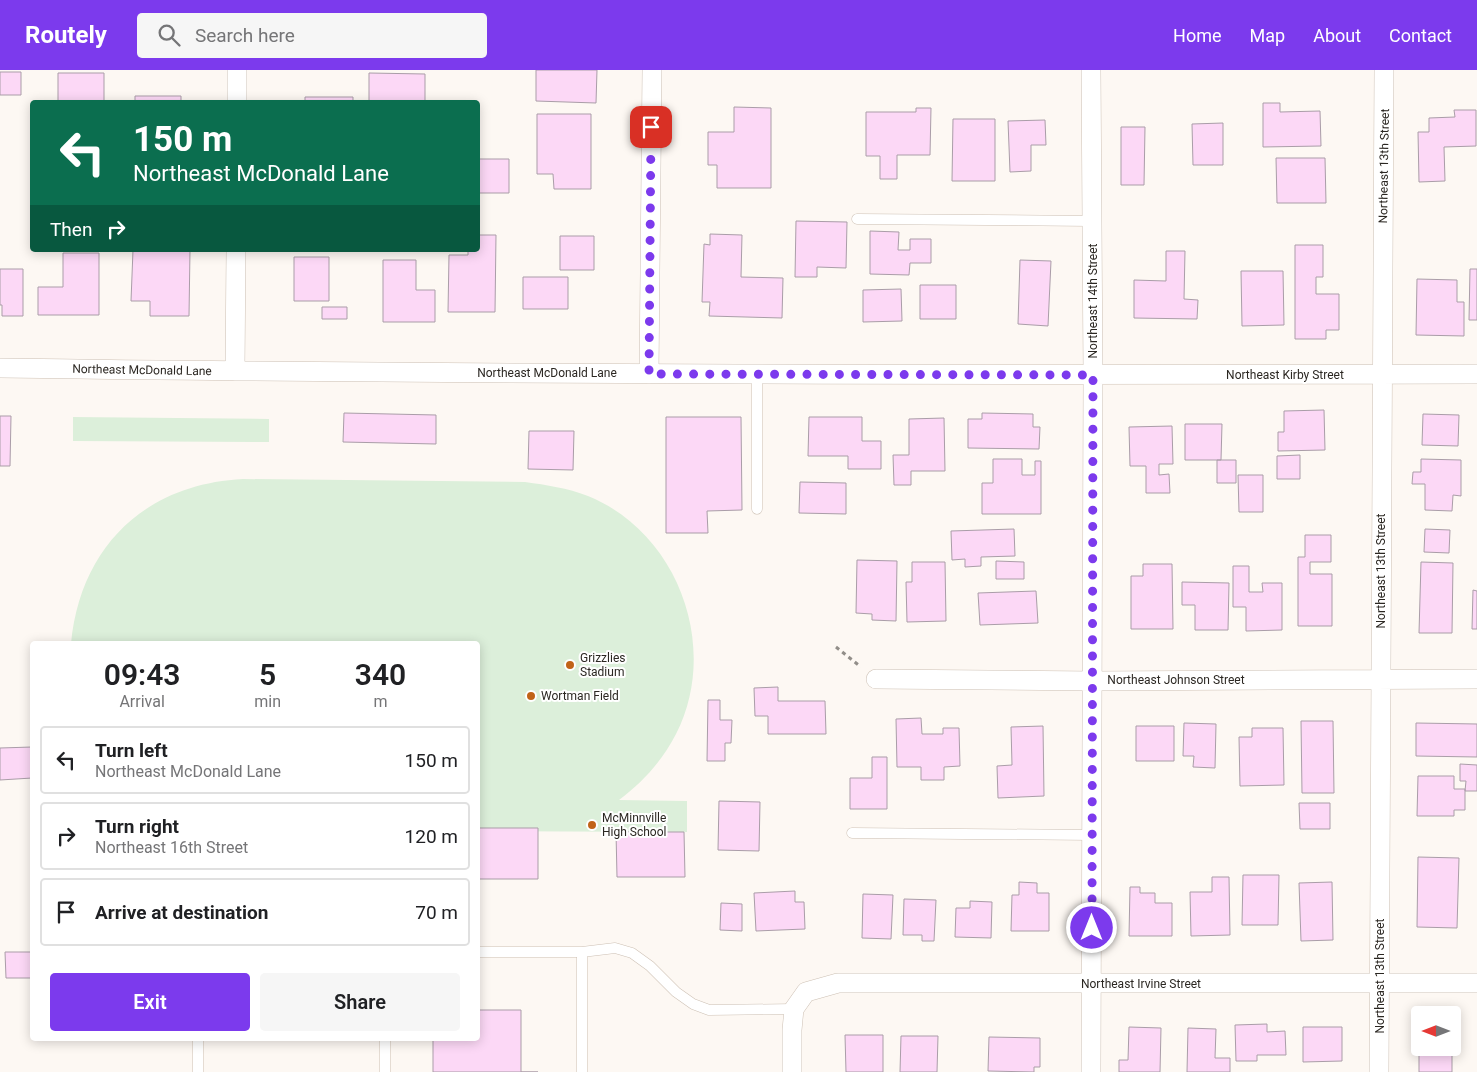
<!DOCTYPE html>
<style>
body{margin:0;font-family:Roboto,sans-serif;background:#f6f6f6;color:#202124;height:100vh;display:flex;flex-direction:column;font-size:19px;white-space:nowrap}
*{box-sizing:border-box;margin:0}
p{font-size:16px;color:#757577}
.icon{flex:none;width:28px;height:28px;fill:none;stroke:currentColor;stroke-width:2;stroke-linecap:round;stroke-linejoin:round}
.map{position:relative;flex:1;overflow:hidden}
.sheet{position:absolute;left:30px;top:571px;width:450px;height:400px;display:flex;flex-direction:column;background:#fff;border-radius:5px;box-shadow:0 2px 12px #0003}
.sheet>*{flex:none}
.banner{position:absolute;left:30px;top:30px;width:450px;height:152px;border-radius:5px;box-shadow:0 2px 12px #0003;background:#0b6e4f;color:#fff;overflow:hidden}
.needle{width:32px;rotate:270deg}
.buttons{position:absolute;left:1411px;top:936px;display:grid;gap:10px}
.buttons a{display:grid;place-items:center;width:50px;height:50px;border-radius:5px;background:#fff;box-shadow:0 2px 12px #0003;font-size:25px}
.pin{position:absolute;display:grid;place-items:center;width:42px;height:42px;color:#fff;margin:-21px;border-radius:10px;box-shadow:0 2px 8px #0006}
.me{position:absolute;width:55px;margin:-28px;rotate:0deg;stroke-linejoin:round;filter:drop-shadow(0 0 4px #0008)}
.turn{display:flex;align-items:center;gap:18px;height:105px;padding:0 20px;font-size:22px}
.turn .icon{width:65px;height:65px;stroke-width:2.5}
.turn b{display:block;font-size:35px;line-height:42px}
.then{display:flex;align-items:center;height:48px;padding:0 20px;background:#0003;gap:10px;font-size:19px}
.eta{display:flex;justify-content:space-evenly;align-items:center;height:85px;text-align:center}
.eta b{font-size:30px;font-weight:600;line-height:35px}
.cta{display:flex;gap:10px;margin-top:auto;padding:10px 20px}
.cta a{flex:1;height:58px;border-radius:5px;background:#7c3aed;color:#fff;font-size:20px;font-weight:600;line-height:58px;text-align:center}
.cta a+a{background:#f6f6f6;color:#202124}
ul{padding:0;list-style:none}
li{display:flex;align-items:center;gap:15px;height:68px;margin:0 10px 8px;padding:0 10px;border:2px solid #e0e0e0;border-radius:5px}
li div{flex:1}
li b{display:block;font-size:19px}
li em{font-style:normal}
header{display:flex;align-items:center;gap:30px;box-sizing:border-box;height:70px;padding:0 25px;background:#7c3aed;color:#fff}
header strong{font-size:24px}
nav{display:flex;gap:28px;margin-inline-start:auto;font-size:18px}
.search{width:350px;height:45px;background:#f6f6f6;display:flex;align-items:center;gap:12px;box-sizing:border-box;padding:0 18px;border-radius:5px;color:#757577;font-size:19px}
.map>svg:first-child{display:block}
</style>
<header>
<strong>Routely</strong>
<div class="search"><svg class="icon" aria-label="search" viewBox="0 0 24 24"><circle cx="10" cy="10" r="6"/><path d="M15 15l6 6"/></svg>Search here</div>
<nav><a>Home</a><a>Map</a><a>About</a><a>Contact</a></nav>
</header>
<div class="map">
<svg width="1477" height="1002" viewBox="0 0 1477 1002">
<rect width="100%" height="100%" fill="#fdf8f3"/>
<!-- green -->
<path fill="#dcefda" d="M73 347 269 349V372L73 371Z
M243 409 525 412C547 415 567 418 588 426 679 463 720 578 676 664 662 691 643 712 619 730L687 731V762L478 761V574H71C80 477 145 414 243 409Z"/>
<!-- building -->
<path fill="#fcd8f6" stroke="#aa9da8" d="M536 0H597L596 33 536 31Z
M0 2H21V25H0Z
M58 3H104V32H58Z
M369 3 425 4V32H369Z
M135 26H181V32H135Z
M305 27H353V32H305Z
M1263 33H1280V42L1320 41 1321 76 1263 77Z
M734 37 771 38V118H717V95H708V62H734Z
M916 38H931L930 85H897V109H880V86H866V42H916Z
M1454 40H1476V76L1444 77 1445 111 1419 112 1418 62H1429V48L1455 47Z
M537 44H591V119H554L553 104H537Z
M953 49H995V111H952Z
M1045 50 1046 75H1031V101L1010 102 1008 51Z
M1223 53V95H1193L1192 54Z
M1121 57H1145L1144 115H1121Z
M1276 88H1325L1326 133H1277Z
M478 89H509V123H478Z
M796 151 847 152 846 198 817 197V207H795Z
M870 161 899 162 898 180H910V169H931V193H910L909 205 870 204Z
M710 164 742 165 741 207 783 208 782 248 709 246 710 232H702L704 174 710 175Z
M478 165H496L495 242H448L449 185H468V180H478Z
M560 166H594V200H560Z
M1295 175H1323V207H1316V224H1339V260H1326V269H1295Z
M133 180H190L189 246H150V231H131Z
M1166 181H1185L1184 229 1198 230 1197 249 1134 248V210L1166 211Z
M63 183H99V245H38V217H63Z
M294 187H329V231H294Z
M383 190H416V220H435V252H383Z
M1020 190 1051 191 1048 256 1018 254Z
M0 199H23V246H2V235H0Z
M1470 199H1477V250H1469Z
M1241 201H1283L1284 255 1242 256Z
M523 207H568V239H523Z
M1417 209 1457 210V232H1464V266L1416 265Z
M920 215H956V249H920Z
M901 219 902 251 863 252V220Z
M322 237H347V249H322Z
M1324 340 1325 380 1278 381V362H1284V341Z
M344 343 436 345V374L343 372Z
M982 343 1033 344V357H1040L1039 379 968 378V349H982Z
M1423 344 1459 345 1458 376 1422 375Z
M0 346H11L10 396H0Z
M666 347H741L742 440 707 441 708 463H666Z
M809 347H862V371H881V399H848V386H808Z
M944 348 945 401H911V415H894L893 385H909V349Z
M1185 354H1222L1221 390H1185Z
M1172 356 1173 394H1159V405L1169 404 1170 423H1146V396H1130L1129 357Z
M529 361H574L573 400 528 399Z
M1300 385V409H1277V386Z
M993 389H1022V405H1035V391H1041V444H982V413H993Z
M1421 389 1461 390V426L1453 425 1452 441 1425 440V414H1412L1413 402H1421Z
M1217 390H1236V413H1217Z
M1238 405H1263V442H1239Z
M800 412 846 413V444L799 443Z
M1014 459 1015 486 981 487V496L965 497V489L952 490 951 461Z
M1425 459 1450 460 1449 483 1424 482Z
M1305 465H1331V492H1310V504H1332V556H1298V487H1305Z
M857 490 897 491 896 551 872 550V544L856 543Z
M996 491 1024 492V509H996Z
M912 492H945L946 551 907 552 906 512H912Z
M1421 492 1453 493 1452 563H1419Z
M1143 494H1172L1173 559H1131V506H1143Z
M1233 496H1249V522H1263L1262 513H1282V560L1246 561V537H1233Z
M1182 512 1229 513 1228 560H1195V535H1182Z
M1473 520 1477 521V559H1472Z
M1036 521 1038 553 980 555 978 523Z
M778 617V631H825L826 664H768V646H755L754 618Z
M708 630H720V650H732L731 673H725V691H707Z
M921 648 922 664H943V658H959L960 696 944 697V710H921V697H897L896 649Z
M1301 651H1333L1334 723H1302Z
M1184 653 1216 654 1215 698 1193 697 1194 686H1183Z
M1416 653 1477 654V687L1416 686Z
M1043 656 1044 726 998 728 997 696 1012 695 1011 657Z
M1136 656H1174V691H1136Z
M1252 658H1283L1284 715 1240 716 1239 667H1252Z
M32 677V708L0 710V678Z
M872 687H887V739H850V708H872Z
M1460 694 1477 695V721H1465L1466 711H1460Z
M1418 706H1454V719H1465V740H1454V746H1417Z
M719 731 760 732 759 781 718 780Z
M1299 733H1330V759H1300Z
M478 758H538V809H478Z
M616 762H684L685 807H617Z
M1418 787 1459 788 1457 858 1417 857Z
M1243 805H1279L1278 855H1242Z
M1212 807H1229L1230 865 1191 866 1190 822H1212Z
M1019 812 1037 813V823H1049V861H1011L1012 825H1019Z
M1332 812 1333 870 1301 871 1299 813Z
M1130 817H1140V823H1155V833H1172V866H1129Z
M795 821V832H804L805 859 756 861 754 823Z
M863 824 893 825 891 869 862 868Z
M904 829 936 830 934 871H922V865H903Z
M970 831 992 832 991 868 955 867 956 838H970Z
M721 833 742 834V861L720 860Z
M5 882H32V908H6Z
M478 940H521V1002H538H433V969H478Z
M1267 954V962L1285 961 1286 985H1257V991H1236L1235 955Z
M1129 957 1161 958 1160 1002H1119V990H1128Z
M1303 957H1342V991L1303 992Z
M1419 957 1420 978H1452V1002H1419Z
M1188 958 1216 959 1215 988H1230V1002H1187Z
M845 965H883V1002H846Z
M901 966H938L937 1002H900Z
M989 967 1040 968V997H1034V1002L988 1001Z"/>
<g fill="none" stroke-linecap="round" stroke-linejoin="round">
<!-- lane casing -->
<g stroke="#cdc0b4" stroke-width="11">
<path id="lane" d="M857 149 1092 151
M757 439V304
M852 763 1093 765
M478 882H582L615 878 632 883 650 896 676 922 693 934 709 940 794 939
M582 882V1002
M198 1002V969
M385 1002V969"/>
</g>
<!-- street casing -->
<g stroke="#cdc0b4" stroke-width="20">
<path id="street" d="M1091 0 1093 305 1091 1002
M237 32V0
M0 298C492 305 985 305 1477 304
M235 301 236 180
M649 304 652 0
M876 609 1093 611 1477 609
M792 1002V960L794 939 806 922 838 913H1477
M1379 1002 1384 0"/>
</g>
<!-- path -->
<path stroke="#928e89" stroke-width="3" stroke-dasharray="4 4" stroke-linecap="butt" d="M836 577 861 597"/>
<!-- lane -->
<use href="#lane" stroke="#fff" stroke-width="10"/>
<!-- street -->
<use href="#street" stroke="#fff" stroke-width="19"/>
</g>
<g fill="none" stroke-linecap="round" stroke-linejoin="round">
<!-- route -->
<path stroke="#7c3aed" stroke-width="9" stroke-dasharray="0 16.2" d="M651 57 649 304 1093 305 1092 858"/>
</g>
<!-- markers -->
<g fill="#c16318" stroke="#fff" stroke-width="2">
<circle cx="570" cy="595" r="5"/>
<circle cx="531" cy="626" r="5"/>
<circle cx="592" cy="755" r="5"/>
</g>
<g text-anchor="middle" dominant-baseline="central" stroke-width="4" stroke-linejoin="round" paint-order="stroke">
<!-- street labels -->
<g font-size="12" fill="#2b2722" stroke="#fff">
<text transform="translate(1384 96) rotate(-89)">Northeast 13th Street</text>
<text transform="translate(1093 231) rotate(-90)">Northeast 14th Street</text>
<text transform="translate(142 300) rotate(1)">Northeast McDonald Lane</text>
<text x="547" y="303">Northeast McDonald Lane</text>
<text x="1285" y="305">Northeast Kirby Street</text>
<text transform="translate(1381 501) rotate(-90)">Northeast 13th Street</text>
<text x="1176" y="610">Northeast Johnson Street</text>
<text transform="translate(1380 906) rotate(-90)">Northeast 13th Street</text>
<text x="1141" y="914">Northeast Irvine Street</text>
</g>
<!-- poi labels -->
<g font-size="12" fill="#2b2722" stroke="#fff" text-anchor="start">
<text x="580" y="588">Grizzlies<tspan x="580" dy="14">Stadium</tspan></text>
<text x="541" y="626">Wortman Field</text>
<text x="602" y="748">McMinnville<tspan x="602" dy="14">High School</tspan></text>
</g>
</g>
</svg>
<div class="buttons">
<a><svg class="needle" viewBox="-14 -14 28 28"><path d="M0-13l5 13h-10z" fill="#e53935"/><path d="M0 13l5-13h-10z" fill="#757577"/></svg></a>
</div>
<div class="pin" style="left:651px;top:57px;background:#d93025"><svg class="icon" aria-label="arrive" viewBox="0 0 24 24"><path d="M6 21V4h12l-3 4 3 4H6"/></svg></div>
<svg class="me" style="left:1092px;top:858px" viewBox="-20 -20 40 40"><circle r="17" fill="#7c3aed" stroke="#fff" stroke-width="3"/><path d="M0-11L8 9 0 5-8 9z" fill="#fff"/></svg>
<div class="banner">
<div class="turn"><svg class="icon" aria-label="left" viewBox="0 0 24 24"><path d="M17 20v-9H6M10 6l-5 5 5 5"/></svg><div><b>150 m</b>Northeast McDonald Lane</div></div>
<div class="then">Then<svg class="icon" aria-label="right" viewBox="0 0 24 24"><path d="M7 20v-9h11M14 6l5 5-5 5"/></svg></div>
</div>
<section class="sheet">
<div class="eta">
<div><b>09:43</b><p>Arrival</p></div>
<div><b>5</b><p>min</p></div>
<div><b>340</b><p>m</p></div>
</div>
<ul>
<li><svg class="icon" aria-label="left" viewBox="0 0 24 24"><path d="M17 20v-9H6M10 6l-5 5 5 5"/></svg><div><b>Turn left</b><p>Northeast McDonald Lane</p></div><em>150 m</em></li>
<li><svg class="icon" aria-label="right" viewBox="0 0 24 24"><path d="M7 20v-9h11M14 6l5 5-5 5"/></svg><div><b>Turn right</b><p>Northeast 16th Street</p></div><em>120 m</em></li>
<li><svg class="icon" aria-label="arrive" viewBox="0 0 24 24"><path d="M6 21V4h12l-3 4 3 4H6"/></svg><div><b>Arrive at destination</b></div><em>70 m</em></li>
</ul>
<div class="cta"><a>Exit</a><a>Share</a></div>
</section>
</div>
